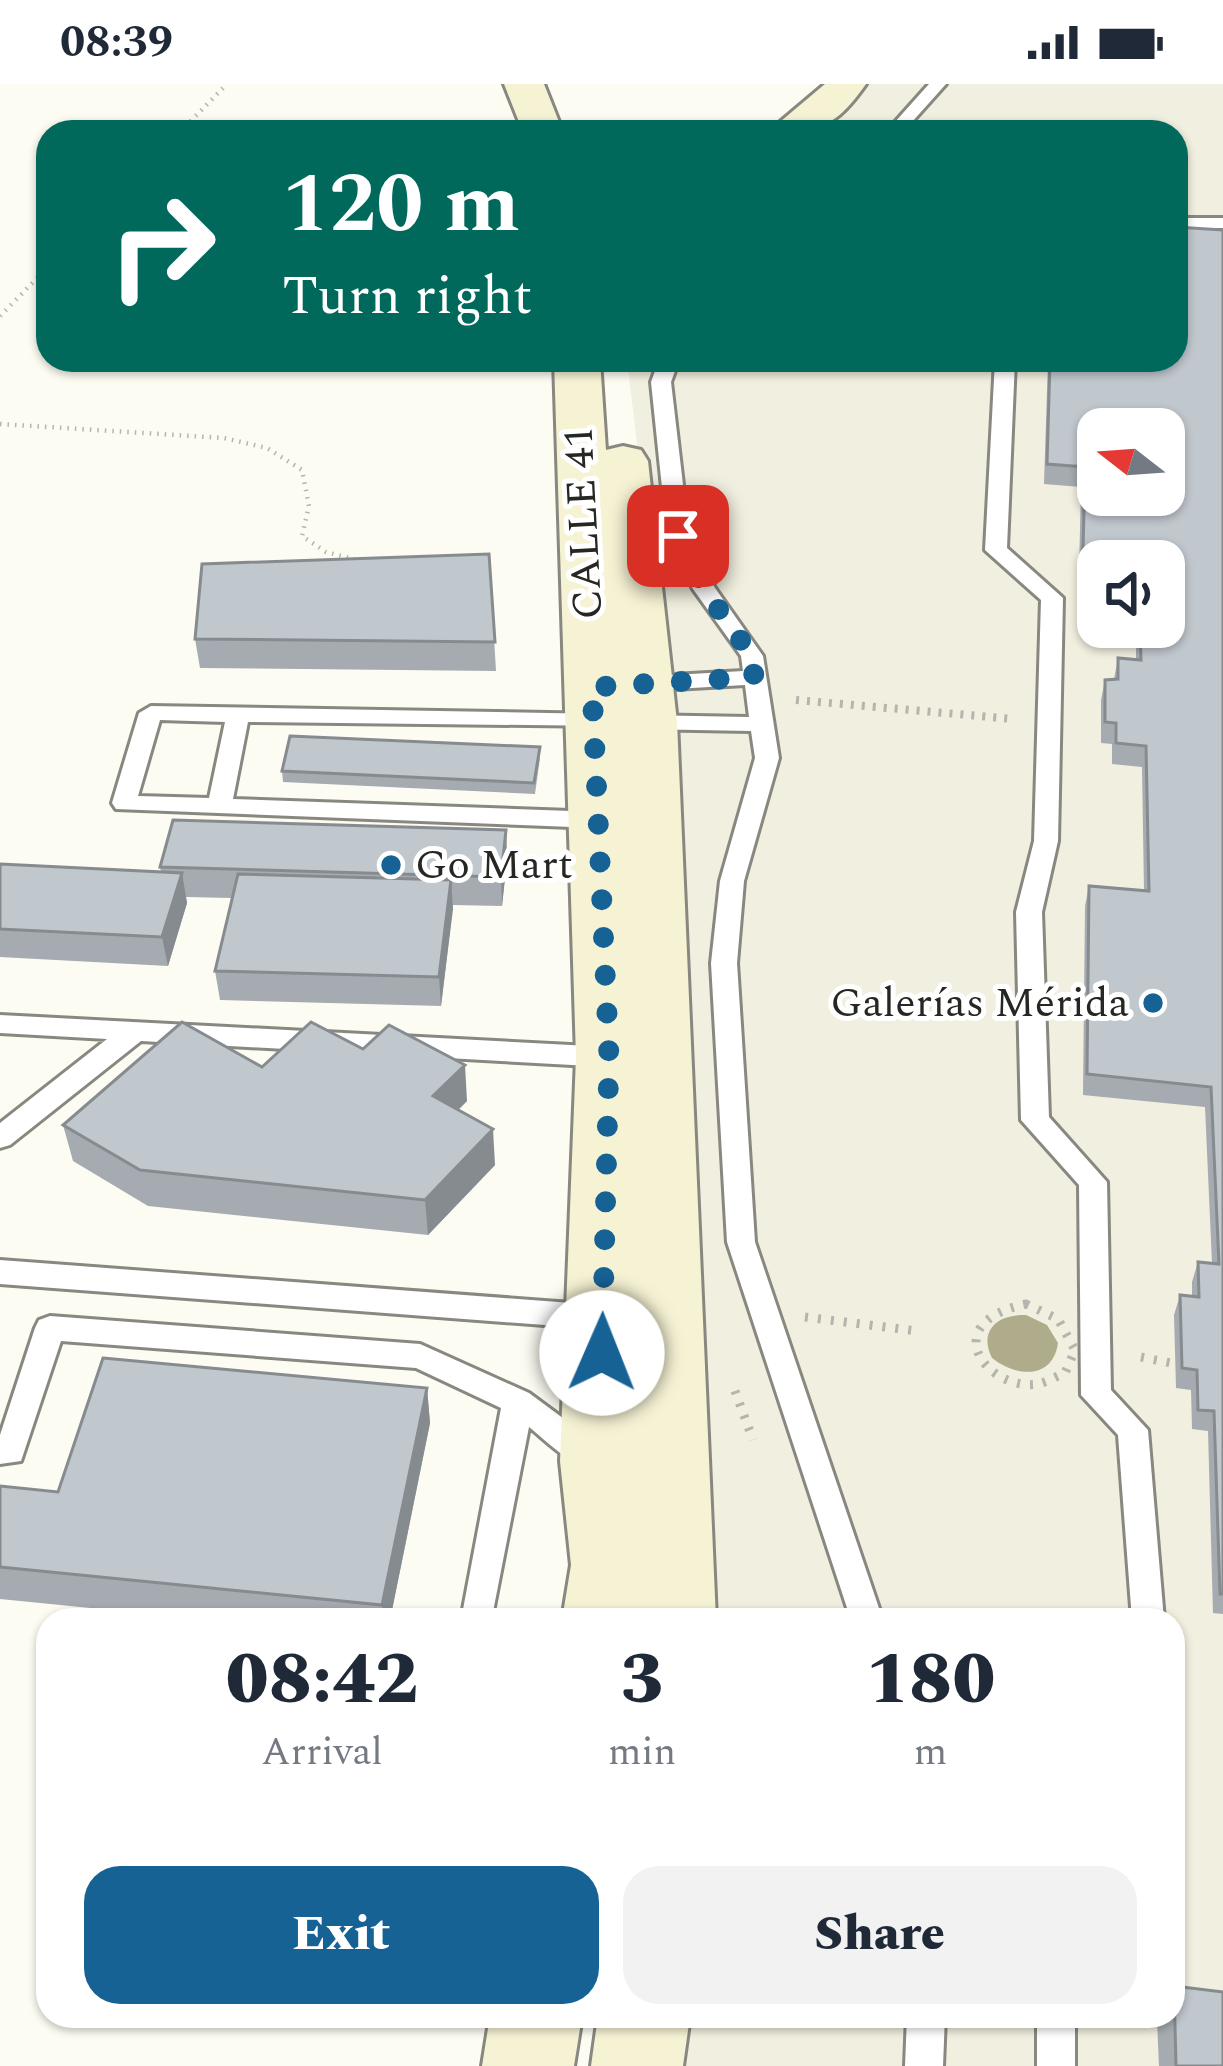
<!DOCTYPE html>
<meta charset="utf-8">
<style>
body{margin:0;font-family:Spectral,serif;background:#f2f2f3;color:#1f2937;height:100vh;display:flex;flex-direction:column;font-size:45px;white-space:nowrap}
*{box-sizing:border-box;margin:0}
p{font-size:39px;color:#747a83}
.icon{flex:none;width:66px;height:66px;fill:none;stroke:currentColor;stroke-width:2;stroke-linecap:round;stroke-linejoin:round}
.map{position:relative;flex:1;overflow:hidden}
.side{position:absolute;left:36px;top:1524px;width:1149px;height:420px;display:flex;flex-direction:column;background:#fff;border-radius:36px;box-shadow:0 3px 9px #0004}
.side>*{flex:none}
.top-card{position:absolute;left:36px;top:36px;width:1152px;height:252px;border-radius:36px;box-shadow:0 3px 9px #0004;background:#00695c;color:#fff;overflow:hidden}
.needle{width:78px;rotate:287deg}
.buttons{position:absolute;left:1077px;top:324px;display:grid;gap:24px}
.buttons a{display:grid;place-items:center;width:108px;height:108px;border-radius:24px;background:#fff;box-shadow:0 3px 9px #0004;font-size:60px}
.pin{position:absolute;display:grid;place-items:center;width:102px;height:102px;color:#fff;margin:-51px;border-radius:24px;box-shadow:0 6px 18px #0006}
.me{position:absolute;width:132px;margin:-66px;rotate:1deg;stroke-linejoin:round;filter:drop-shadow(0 0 9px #0008)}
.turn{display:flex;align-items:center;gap:42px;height:252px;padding:0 48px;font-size:54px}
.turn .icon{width:156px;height:156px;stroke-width:2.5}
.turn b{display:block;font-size:84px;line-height:102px}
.eta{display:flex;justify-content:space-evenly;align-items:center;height:204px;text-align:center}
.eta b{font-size:72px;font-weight:800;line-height:84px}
.primary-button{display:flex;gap:24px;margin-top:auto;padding:24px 48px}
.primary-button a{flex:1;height:138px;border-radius:36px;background:#176295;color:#fff;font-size:48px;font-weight:800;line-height:138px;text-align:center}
.primary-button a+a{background:#f2f2f3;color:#1f2937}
.status{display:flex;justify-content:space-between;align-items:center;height:84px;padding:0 60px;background:#fff;direction:ltr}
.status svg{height:33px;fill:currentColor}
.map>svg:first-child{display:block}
</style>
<div class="status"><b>08:39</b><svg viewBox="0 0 49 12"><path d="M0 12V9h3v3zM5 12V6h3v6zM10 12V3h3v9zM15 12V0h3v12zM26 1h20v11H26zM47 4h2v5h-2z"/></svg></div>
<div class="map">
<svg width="1223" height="1982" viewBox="0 0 1223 1982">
<rect width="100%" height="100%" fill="#fdfcf3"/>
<!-- built -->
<path fill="#f1efdf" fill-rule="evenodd" d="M846 0H1223V1982H679L685 1932H1173V1536H707L662 570 627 276H1176V48H788ZM1098 345H1164V411H1098ZM1098 477H1164V543H1098Z"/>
<!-- water -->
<path fill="#afac8c" d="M1026 1231 1047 1241 1058 1259C1053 1295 1017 1294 992 1274 978 1246 998 1230 1026 1231Z"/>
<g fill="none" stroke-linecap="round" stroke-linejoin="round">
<!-- service casing -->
<g stroke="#898880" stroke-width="6">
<path id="service" d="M929 0H946L903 48H886Z
M1176 134H1223V144H1176Z
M659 276H679L671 298 689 452 715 504 763 572 779 674 744 797 737 879 755 1158 883 1536H851L727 1158 711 879 720 797 755 674 751 647 640 645 628 638 640 631 749 633 745 601 639 607 628 600 639 593 743 587 741 572 693 505 667 452 651 298Z
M995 276H1015L1007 464 1063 514 1058 757 1042 828 1049 1033 1107 1098 1111 1306 1148 1346 1164 1536H1132L1118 1351 1081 1311 1079 1101 1021 1036 1016 828 1034 757 1041 516 985 466Z
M151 622 602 630 614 637 610 642 248 638 233 715 598 728 610 736 598 744 116 725 112 719 139 629ZM160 636 225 638 209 714 138 712Z
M0 931 609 963 622 973 609 983 141 957 10 1061 0 1064V1039L107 955 0 949Z
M0 1176 598 1221 608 1225 613 1233 608 1241 598 1245 0 1200Z
M50 1232 420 1260 529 1309 602 1363 607 1372 602 1381C577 1390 548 1358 529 1343L492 1533 461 1536 501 1324 416 1284 61 1257 21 1377 0 1380V1351L35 1244 39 1236Z
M907 1932H945L943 1982H905Z
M1037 1932H1075V1982H1037Z"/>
</g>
<!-- secondary casing -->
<g stroke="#898880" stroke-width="6">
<path id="secondary" d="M504 0H544L563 48H523Z
M825 0H866C835 44 819 48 768 48Z
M554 276H600L606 366 623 362 641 366 648 377 677 638 716 1536H562L571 1481 560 1377 576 973Z
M490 1932H582L574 1982H482Z
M598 1932H690L683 1982H591Z"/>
</g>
<!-- path-far2 -->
<path stroke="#b5b4ad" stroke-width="4.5" stroke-dasharray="1.5 6" stroke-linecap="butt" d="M180 48 227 0
M0 232 48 183
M0 340 224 354 267 364 302 386 309 422 302 452 326 468 361 477"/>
<!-- path-far1 -->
<path stroke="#b5b4ad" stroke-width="8" stroke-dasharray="3 8" stroke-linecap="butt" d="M796 616 1014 635"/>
<!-- path -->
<path stroke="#b5b4ad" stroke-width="9" stroke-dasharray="3 10" stroke-linecap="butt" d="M1026 1220 1058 1235 1075 1266 1065 1289C1057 1292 1047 1298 1038 1300 988 1308 934 1239 1026 1220Z
M805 1233 917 1247
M1141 1273 1176 1280
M735 1307 753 1356"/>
<!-- service -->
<use href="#service" fill="#fff" fill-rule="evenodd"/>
<!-- secondary -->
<use href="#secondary" fill="#f6f2d4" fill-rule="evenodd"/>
</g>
<!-- wall -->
<path fill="#a5abb0" d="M1223 146V1530L1213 1529 1208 1347 1192 1345 1191 1306 1176 1304 1174 1231 1180 1211 1192 1212V1198L1198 1178 1212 1179 1205 1023 1083 1011 1085 822 1089 802 1144 807 1142 683 1112 680V660L1101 659V616L1105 596 1114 595 1118 574 1136 576V543H1164V477H1098V489L1079 487 1081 403 1044 400 1048 276H1176Z
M489 470 496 587 200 584 195 555Z
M540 674 535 710 283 698 282 687Z
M506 746 507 775 502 822 453 821 441 922 220 916 215 887 232 814 186 813 187 819 168 882 0 873V780L161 788 160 783Z
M363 965 467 1017 458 1026 495 1081 428 1151 148 1122 73 1077 63 1041 262 983Z
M427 1304 430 1339 390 1536H211L0 1515V1402L58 1408Z
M1174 1902 1223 1982H1159L1157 1937 1160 1932H1173Z"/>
<!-- shaded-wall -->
<path fill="#868b90" d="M506 746 507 775 502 822 501 793Z
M182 789 187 819 168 882 162 853Z
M451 796 453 825 441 922 439 893Z
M465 981 467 1017 436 1048 433 1012Z
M493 1045 495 1081 428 1151 425 1116Z
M427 1304 430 1339 390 1536H384L382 1521Z"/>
<!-- building -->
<path fill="#c0c7cd" stroke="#868b90" stroke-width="3" fill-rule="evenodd" d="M1176 143 1223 146V1510H1220L1214 1327 1198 1326 1197 1286 1182 1284 1180 1211 1199 1213 1198 1178 1219 1180 1211 1003 1087 990 1089 802 1149 807 1146 662 1116 659V639L1105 638V596L1118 595V574L1141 576 1140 543H1164V477H1140V472L1083 467 1085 383 1047 380 1050 276H1176ZM1098 345H1164V411H1098Z
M489 470 495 558 195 555 202 480Z
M290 652 540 663 534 699 282 687Z
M173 736 506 746 501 793 160 783Z
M0 780 182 789 162 853 0 845Z
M238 790 451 796 439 893 215 887Z
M182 938 262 983 311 938 363 965 389 941 465 981 433 1012 493 1045 425 1116 140 1086 63 1041Z
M103 1274 427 1304 382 1521 0 1483V1402L58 1408Z
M1174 1902 1223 1908V1982H1176Z"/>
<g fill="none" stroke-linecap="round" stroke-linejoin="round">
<!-- route -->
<path stroke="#176295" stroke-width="21" stroke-dasharray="0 37.8" d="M602 1269 609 973 592 603 754 593 752 572 704 505 678 452"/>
</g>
<!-- markers -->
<g fill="#176295" stroke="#fff" stroke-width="4.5">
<circle cx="391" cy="781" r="12"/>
<circle cx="1153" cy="919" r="12"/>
</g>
<g text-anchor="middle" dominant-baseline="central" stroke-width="10" stroke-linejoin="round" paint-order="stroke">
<!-- street labels -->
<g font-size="42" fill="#262623" stroke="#fff">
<text transform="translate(584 439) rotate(-93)">CALLE 41</text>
</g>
<!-- poi labels -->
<g font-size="42" fill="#262623" stroke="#fff" text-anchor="start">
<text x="415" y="781">Go Mart</text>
<text x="1129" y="919" text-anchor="end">Galerías Mérida</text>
</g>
</g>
</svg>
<div class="buttons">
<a><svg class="needle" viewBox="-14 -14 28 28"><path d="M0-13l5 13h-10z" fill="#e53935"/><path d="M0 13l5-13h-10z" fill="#747a83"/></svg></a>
<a><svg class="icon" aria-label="sound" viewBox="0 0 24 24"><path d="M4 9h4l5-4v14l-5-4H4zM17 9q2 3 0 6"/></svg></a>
</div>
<div class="pin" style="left:678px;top:452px;background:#d93025"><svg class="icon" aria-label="arrive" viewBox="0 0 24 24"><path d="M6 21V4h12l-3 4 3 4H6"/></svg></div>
<svg class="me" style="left:602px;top:1269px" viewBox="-20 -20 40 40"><circle r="19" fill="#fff"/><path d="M0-13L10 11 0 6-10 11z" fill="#176295"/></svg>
<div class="top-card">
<div class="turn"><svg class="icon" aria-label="right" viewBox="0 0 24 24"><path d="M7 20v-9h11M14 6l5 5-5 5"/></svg><div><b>120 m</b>Turn right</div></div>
</div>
<section class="side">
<div class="eta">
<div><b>08:42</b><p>Arrival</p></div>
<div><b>3</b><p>min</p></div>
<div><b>180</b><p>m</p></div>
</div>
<div class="primary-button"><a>Exit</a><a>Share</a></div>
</section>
</div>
